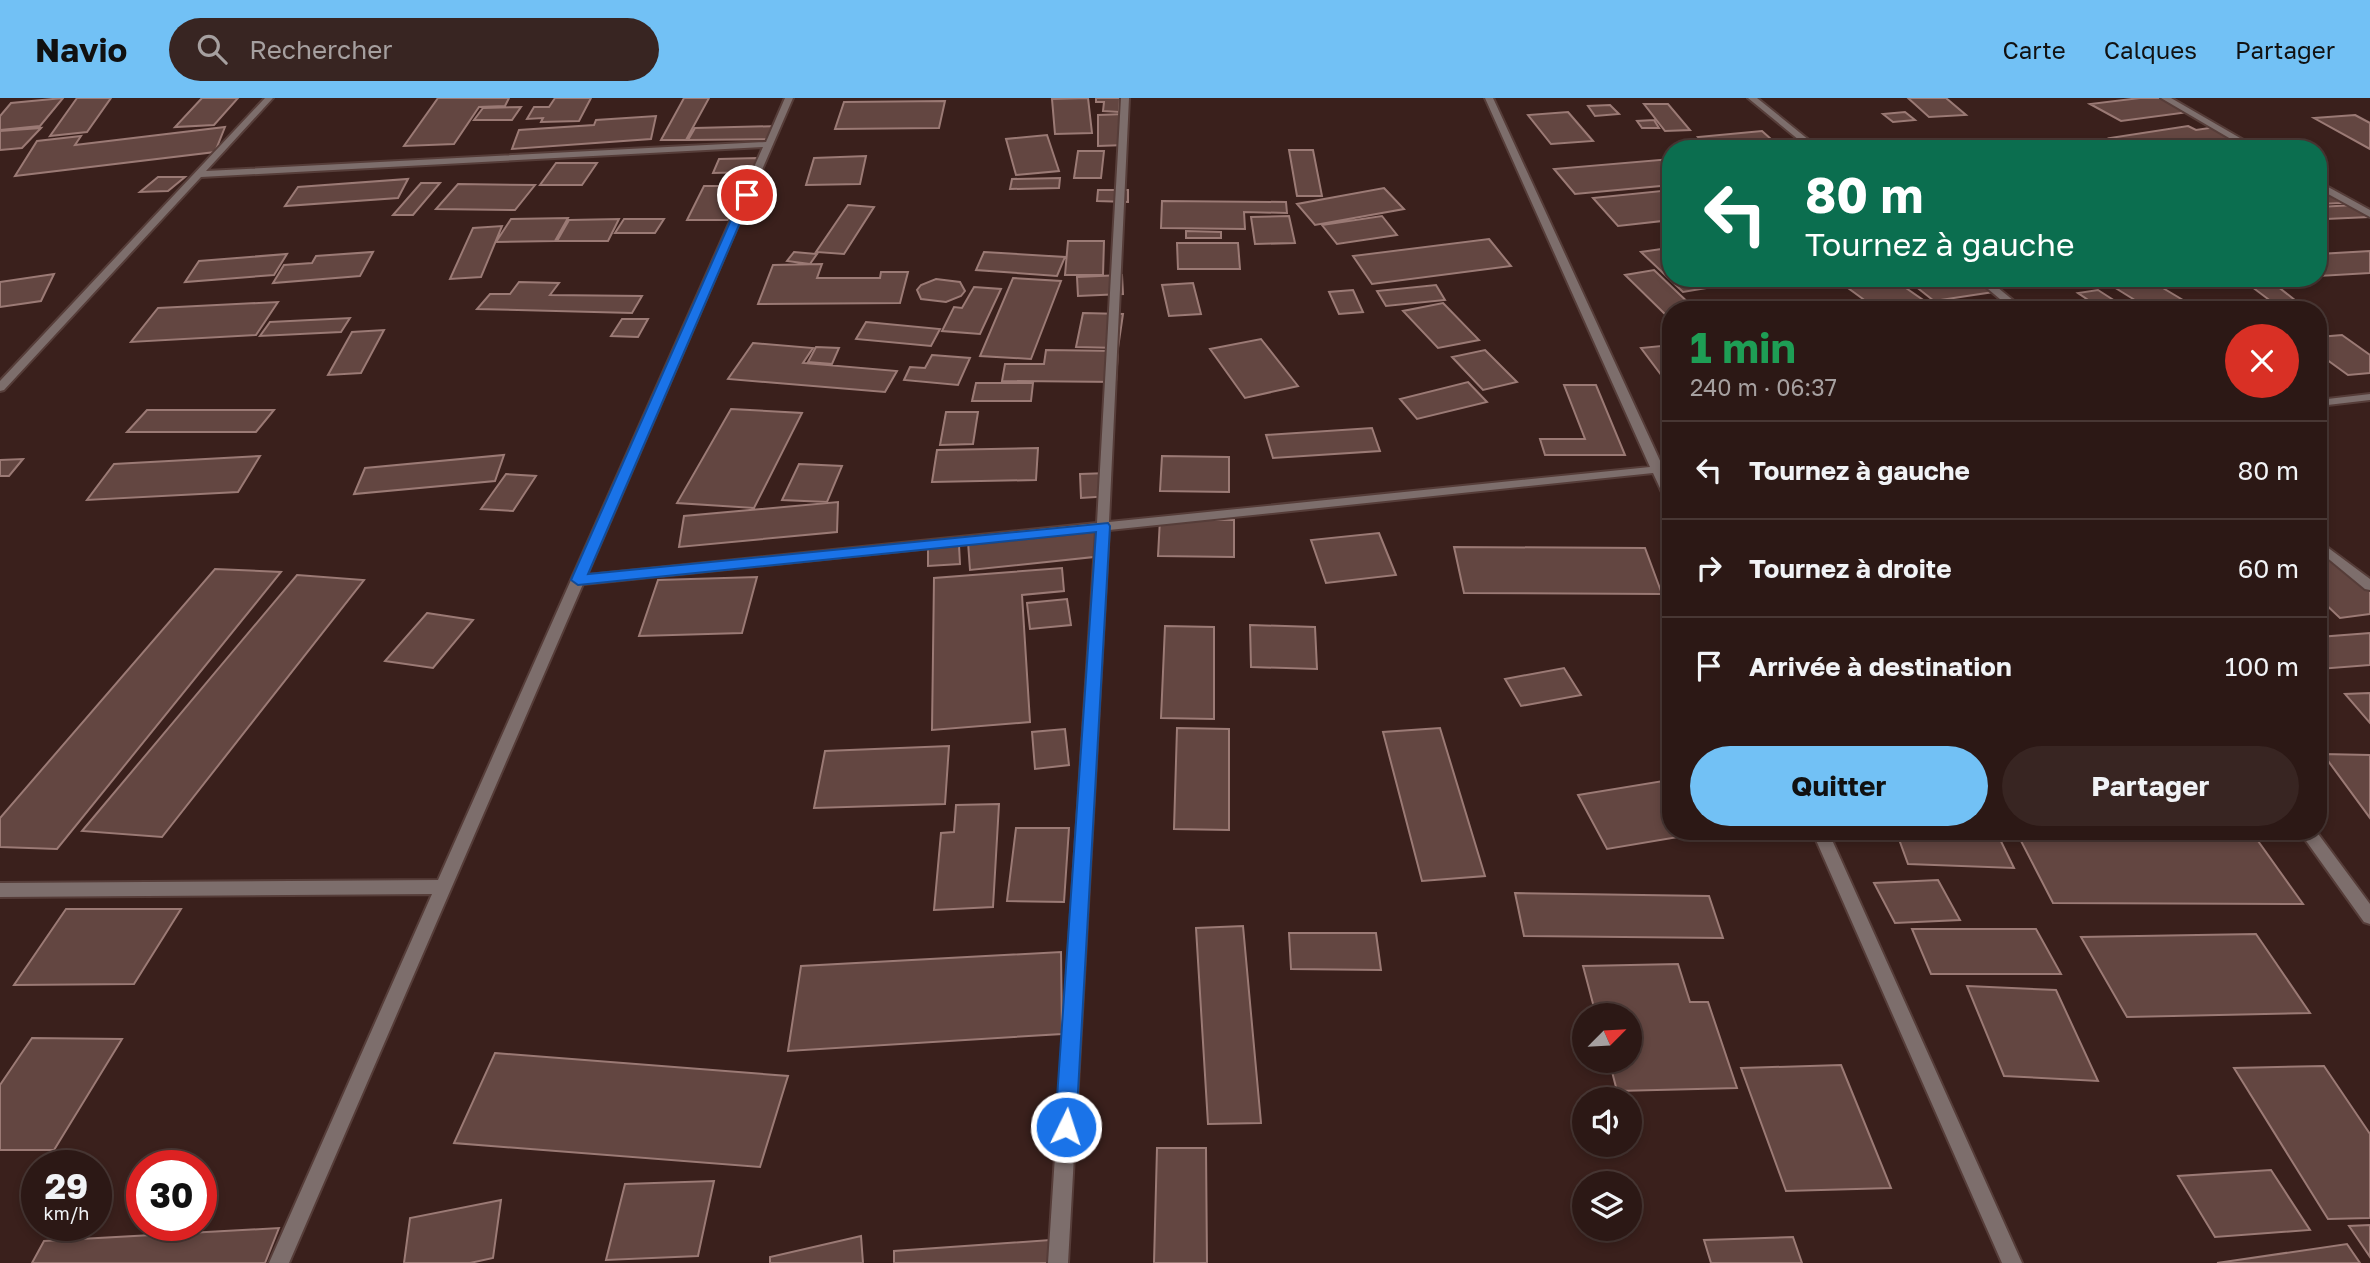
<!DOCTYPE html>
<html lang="fr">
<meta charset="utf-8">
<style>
body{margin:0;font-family:"Golos Text",sans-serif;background:#382522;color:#f1f3f6;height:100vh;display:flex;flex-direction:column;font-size:26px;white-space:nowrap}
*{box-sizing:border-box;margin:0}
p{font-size:23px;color:#a6a0a0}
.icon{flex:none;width:38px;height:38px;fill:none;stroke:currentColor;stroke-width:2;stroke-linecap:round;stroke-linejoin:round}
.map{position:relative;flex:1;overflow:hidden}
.drawer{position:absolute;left:1662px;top:203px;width:665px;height:539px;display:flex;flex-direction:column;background:#2c1815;border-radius:28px;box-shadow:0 4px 10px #0003,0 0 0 2px #483734}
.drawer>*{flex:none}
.top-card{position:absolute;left:1662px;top:42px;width:665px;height:147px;border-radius:28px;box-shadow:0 4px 10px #0003,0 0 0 2px #483734;background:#0b6e4f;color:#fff;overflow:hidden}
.needle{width:46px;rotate:66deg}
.buttons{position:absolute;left:1572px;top:905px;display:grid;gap:14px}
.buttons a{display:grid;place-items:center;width:70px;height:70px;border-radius:50%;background:#2c1815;box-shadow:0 4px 10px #0003,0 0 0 2px #483734;font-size:35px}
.speed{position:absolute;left:21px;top:1052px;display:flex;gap:14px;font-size:35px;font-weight:700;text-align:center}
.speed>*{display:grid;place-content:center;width:91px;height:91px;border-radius:50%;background:#2c1815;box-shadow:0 4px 10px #0003,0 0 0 2px #483734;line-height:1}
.speed small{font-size:18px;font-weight:400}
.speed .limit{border:10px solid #d22;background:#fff;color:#111}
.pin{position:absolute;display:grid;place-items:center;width:60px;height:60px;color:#fff;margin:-30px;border:4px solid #fff;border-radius:50%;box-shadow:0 2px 7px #0007}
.me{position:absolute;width:77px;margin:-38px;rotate:4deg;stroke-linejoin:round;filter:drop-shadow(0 0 5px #0008)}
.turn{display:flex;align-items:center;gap:24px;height:147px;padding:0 28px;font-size:32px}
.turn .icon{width:91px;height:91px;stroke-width:2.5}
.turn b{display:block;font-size:49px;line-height:60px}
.round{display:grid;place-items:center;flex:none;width:74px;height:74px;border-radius:37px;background:#382522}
.summary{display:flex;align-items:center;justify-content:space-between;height:119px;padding:0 28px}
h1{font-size:42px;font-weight:700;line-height:52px;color:#1e9e55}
.cta{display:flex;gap:14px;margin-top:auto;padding:14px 28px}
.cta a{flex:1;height:80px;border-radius:42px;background:#72c1f5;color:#111;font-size:28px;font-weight:700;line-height:80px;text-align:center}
.cta a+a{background:#382522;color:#f1f3f6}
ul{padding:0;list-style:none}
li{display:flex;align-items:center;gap:21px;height:98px;padding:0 28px;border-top:2px solid #483734}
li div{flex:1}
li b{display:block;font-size:26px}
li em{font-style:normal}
header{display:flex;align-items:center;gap:42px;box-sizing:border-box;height:98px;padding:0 35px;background:#72c1f5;color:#111}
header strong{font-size:33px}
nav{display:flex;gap:38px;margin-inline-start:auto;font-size:24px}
.search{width:490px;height:63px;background:#382522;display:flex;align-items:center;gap:18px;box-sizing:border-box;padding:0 24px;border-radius:38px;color:#a6a0a0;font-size:26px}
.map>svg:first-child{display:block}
</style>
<header>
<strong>Navio</strong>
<div class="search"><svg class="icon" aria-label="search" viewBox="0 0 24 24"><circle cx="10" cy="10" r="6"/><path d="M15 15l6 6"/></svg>Rechercher</div>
<nav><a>Carte</a><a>Calques</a><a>Partager</a></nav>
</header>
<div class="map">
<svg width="2370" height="1165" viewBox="0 0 2370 1165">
<rect width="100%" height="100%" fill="#3a201c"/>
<!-- building -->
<path fill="#634641" stroke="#9b7a75" stroke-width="2" d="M63 0 40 28 0 32V18L11 5Z
M77 0H111L87 34 50 38Z
M202 0H238L214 27 175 29Z
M438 0H509L505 8 479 9 454 46 404 48Z
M555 0H591L579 23 541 24 543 20 527 21 534 9H549Z
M684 0H709L686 42H661Z
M1088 0 1092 35 1055 36 1052 1Z
M1096 0H1120L1119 14 1103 13 1104 4H1096Z
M1908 0H1946L1966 17 1929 19Z
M2140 0H2162L2189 14 2121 23 2090 6Z
M945 3 939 30 835 31 844 4Z
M1644 6H1668L1690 32 1665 33Z
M1610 7 1619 16 1595 18 1588 8Z
M521 9 512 22H474L483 10Z
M1568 14 1593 43 1551 46 1528 17Z
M1905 14 1915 22 1893 24 1883 16Z
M1124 16 1126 47 1098 48V17Z
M2355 17 2370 25V51L2314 20Z
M656 18 651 41 512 51 519 32 594 27 596 22Z
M1654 22 1659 30H1642L1637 23Z
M779 28 775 41 688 42 695 30Z
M2188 28 2196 32 2216 29 2242 42 2193 51H2129L2110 40Z
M225 29 215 54 15 78 37 43 81 38 75 47Z
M41 30 22 50 0 52V33Z
M1762 33 1782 51H1710L1698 39Z
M1047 37 1059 73 1016 77 1006 41Z
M1289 52H1313L1322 98H1297Z
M1078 53H1104L1101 80H1074Z
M866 58 860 86 806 87 814 60Z
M757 60 753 74 713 75 719 61Z
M1671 61V87L1575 96 1554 71Z
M556 65H597L582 87H540Z
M158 79H185L168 93 140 94Z
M1060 80 1059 90 1010 91 1012 81Z
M408 81 398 100 285 108 298 89Z
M421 85H440L413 117H393Z
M458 86 535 87 515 112 436 111Z
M704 88H745L728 122H687Z
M1384 90 1404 111 1315 127 1297 106Z
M1098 92H1128V104L1097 103Z
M1671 92V122L1618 128 1593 100Z
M2319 94H2326L2342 105 2319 106Z
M1162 103 1286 104 1287 115 1244 114 1245 131 1161 130Z
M848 107 874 109 844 156 816 154Z
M2354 107 2370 119 2326 121 2319 116V109Z
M1289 118 1295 145 1255 146 1251 119Z
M1382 118 1397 137 1337 146 1322 127Z
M568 120 555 143 496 144 511 121Z
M619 121 608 143H557L569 122Z
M624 121H664L655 135H615Z
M502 128 481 179 450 181 473 130Z
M1186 133 1221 134V140H1186Z
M1489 141 1511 168 1372 186 1353 158Z
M1068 143H1104L1103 177H1065Z
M1177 145H1238L1240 171H1178Z
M1668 150 1671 153V180H1702L1712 189 1683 194 1641 154Z
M2370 153V175L2319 178V156Z
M373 154 360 178 273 185 284 167 312 165 316 158Z
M794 154 817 156 810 166 787 163Z
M984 154 1065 159 1057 178 976 172Z
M287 156 274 177 185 184 199 163Z
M822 166 817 180H880L881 174H908L900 205 758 206 773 167Z
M1654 172 1696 212H1671L1669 220 1625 177Z
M54 176 41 203 0 209V184Z
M1122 177 1123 196 1078 198 1077 179Z
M1013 180 1061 183 1031 261 980 258Z
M1736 180H1794L1798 185 1742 188Z
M1905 180H1984L2000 193 1934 203Z
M2136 180H2146L2198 211 2151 212 2109 186Z
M936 181 960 184 965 193 961 198 946 204 921 201 917 192 921 187Z
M1893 181 1926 204 1878 212 1848 190Z
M519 184 559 185 550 197 642 198 632 215 477 211 490 196H510Z
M1193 185 1201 216 1169 218 1162 187Z
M1436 187 1445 202 1386 208 1377 193Z
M2277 188 2300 206 2276 207 2252 189Z
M974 189 1001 191 980 236 942 233 954 209 962 210Z
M1353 192 1363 214 1339 216 1329 194Z
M2098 192 2129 212H2103L2078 195Z
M278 204 256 237 131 244 158 210Z
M1443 205 1479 242 1438 250 1403 213Z
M1827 206 1835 212H1788Z
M1083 215 1123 216 1118 250 1076 249Z
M350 220 341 234 260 238 270 224Z
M622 221H648L638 239 611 238Z
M866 224 940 231 931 248 856 241Z
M384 232 361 275 328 277 352 234Z
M2342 237 2370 257V275L2348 277 2319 256V239Z
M1261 241 1298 288 1245 300 1210 251Z
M753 245 813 250 803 265 897 273 885 294 728 281Z
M1671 247V290L1641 250Z
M816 249 839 250 832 266 808 264Z
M1046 252 1118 253 1116 284 1002 283 1005 266H1044Z
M1485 252 1517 284 1483 292 1452 259Z
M932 257 970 260 958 287 904 282 910 269 925 270Z
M1468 284 1487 304 1417 321 1400 301Z
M976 285H1033L1031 303H972Z
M1564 287H1596L1625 357H1545L1540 341H1585Z
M731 311 802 315 754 410 677 405Z
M147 312H274L256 334H127Z
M946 314H978L973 346 940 347Z
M1372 330 1380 353 1273 360 1266 337Z
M1038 350 1036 382 932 384 937 352Z
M504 357 495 383 354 396 365 370Z
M260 358 238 394 87 402 114 366Z
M1162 358 1229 359V394L1160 393Z
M23 361 9 378H0V362Z
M799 366 842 368 827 404 782 402Z
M1109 375 1111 398 1081 400 1080 376Z
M506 376 536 378 513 413 481 411Z
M838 404 837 434 679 449 684 418Z
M1160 421 1234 422V459L1158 458Z
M1098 431 1103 458 970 472 968 444Z
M1379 435 1396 477 1326 485 1311 442Z
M959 447 960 466 928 468V450Z
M1454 449 1645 450 1662 496 1464 495Z
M2319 449 2370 492V516L2340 520 2319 500Z
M1062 470 1064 493 1022 497 1030 624 932 632 934 480Z
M215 471 281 474 57 751 0 749V720Z
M297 477 364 482 162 739 82 733Z
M757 479 742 535 639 538 658 482Z
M1067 501 1071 527 1030 531 1027 505Z
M427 515 473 522 433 570 385 563Z
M1250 527 1315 529 1317 571 1251 569Z
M1165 528 1214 529V621L1161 620Z
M2370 535V567L2319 571V539Z
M1564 570 1581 597 1521 608 1505 581Z
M2370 595V625L2345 596Z
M1177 630 1229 631V732L1174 731Z
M1440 630 1485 778 1422 783 1383 634Z
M1065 631 1069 667 1035 671 1032 634Z
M949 648 945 706 814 710 825 653Z
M2323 656 2370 657V720Z
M1663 683 1671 695V733H1695L1696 736 1607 751 1578 697Z
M999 706 993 809 934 812 941 735 954 734 956 707Z
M1016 730H1069L1064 804 1007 803Z
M1896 733H1996L2014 770 1908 766Z
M2020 741 2258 743 2303 806 2053 805Z
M1938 782 1960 822 1895 825 1874 785Z
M1515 795 1709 798 1723 840 1524 838Z
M66 811H181L134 886 14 887Z
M1243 828 1261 1025 1208 1026 1196 830Z
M1912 831H2036L2061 876H1931Z
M1289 835H1376L1381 872 1291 871Z
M2256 836 2310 915 2127 919 2081 839Z
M1061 854 1062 936 788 953 801 868Z
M1678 866 1690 904H1708L1737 990 1617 993 1609 962H1629V917H1596L1583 868Z
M1967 888 2056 892 2098 983 2004 978Z
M32 940 122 941 54 1052H0V987Z
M495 955 788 978 760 1069 454 1045Z
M1841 967 1891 1090 1786 1093 1741 970Z
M2324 968 2370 1036V1120L2328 1121 2234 970Z
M1157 1050H1206L1207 1165H1154Z
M2271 1072 2310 1132 2215 1139 2178 1078Z
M714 1083 698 1158 606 1162 625 1086Z
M501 1102 493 1160 470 1165H404L410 1120Z
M2370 1127V1159L2349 1128Z
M279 1130 265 1165H32L44 1143Z
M861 1138 863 1165H770V1159Z
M1793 1139 1802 1165H1711L1704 1142Z
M1050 1142 1049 1165H894V1153Z
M2347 1146 2360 1165H2217Z"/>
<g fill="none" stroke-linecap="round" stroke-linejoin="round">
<!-- minor casing -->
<g stroke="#563d39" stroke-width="4">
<path id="minor" d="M265 0H273L206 73 766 44 785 0H793L587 477 1097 425 1121 0H1129L1109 424 1650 369 1485 0H1493L1662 367 1671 366V374H1665L1671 388V405L1665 401 1653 375 1109 432 1068 1165H1048L1096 433 583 486 289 1165H269L432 796 0 799V785L438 782 763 49 201 79 4 292 0 293V283Z
M1748 0H1757L1820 51H1810Z
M2161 0H2171L2259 51H2248Z
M2319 84 2370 112V119L2319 91Z
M1975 180H1986L2025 212H2013Z
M2370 296V302L2319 308V302Z
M2319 443 2370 481V492L2365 491 2319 453Z
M1812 733H1828L2022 1165H2002Z
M2299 733H2316L2370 806V826L2364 824Z"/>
</g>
<!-- minor -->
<use href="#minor" fill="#7d6e6c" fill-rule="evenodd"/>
</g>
<!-- route -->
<path fill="#1a73e8" stroke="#114b97" stroke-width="2" d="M747 94 752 97 588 476 1108 425 1110 428 1076 1029 1073 1036 1066 1039 1058 1036 1055 1029 1096 434 578 487 571 482 742 97Z"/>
</svg>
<div class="buttons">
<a><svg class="needle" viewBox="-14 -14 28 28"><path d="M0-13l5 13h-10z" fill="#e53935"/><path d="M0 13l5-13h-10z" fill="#a6a0a0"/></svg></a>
<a><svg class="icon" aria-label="sound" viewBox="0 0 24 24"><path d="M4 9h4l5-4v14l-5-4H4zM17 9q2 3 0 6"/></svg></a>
<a><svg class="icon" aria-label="layers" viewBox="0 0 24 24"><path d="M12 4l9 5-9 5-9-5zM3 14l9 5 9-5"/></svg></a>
</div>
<div class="speed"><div>29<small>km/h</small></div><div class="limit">30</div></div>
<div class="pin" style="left:747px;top:97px;background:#d93025"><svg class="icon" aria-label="arrive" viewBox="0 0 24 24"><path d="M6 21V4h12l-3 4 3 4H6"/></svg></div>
<svg class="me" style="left:1066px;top:1029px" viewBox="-20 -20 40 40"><circle r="17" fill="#1a73e8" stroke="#fff" stroke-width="3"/><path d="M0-11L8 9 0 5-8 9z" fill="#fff"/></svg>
<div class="top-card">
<div class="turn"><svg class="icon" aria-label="left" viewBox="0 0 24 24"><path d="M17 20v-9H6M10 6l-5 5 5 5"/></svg><div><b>80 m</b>Tournez à gauche</div></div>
</div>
<section class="drawer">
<div class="summary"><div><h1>1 min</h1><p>240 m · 06:37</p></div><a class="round" style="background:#d93025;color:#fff"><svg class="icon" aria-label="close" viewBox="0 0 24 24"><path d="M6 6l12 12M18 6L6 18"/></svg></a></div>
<ul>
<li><svg class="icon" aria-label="left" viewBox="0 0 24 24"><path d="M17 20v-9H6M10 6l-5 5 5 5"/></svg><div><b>Tournez à gauche</b></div><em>80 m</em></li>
<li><svg class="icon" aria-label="right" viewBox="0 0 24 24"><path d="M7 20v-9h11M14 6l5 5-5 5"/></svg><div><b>Tournez à droite</b></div><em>60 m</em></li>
<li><svg class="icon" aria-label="arrive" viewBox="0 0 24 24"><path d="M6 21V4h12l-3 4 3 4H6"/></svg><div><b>Arrivée à destination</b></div><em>100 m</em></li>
</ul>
<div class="cta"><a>Quitter</a><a>Partager</a></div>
</section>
</div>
